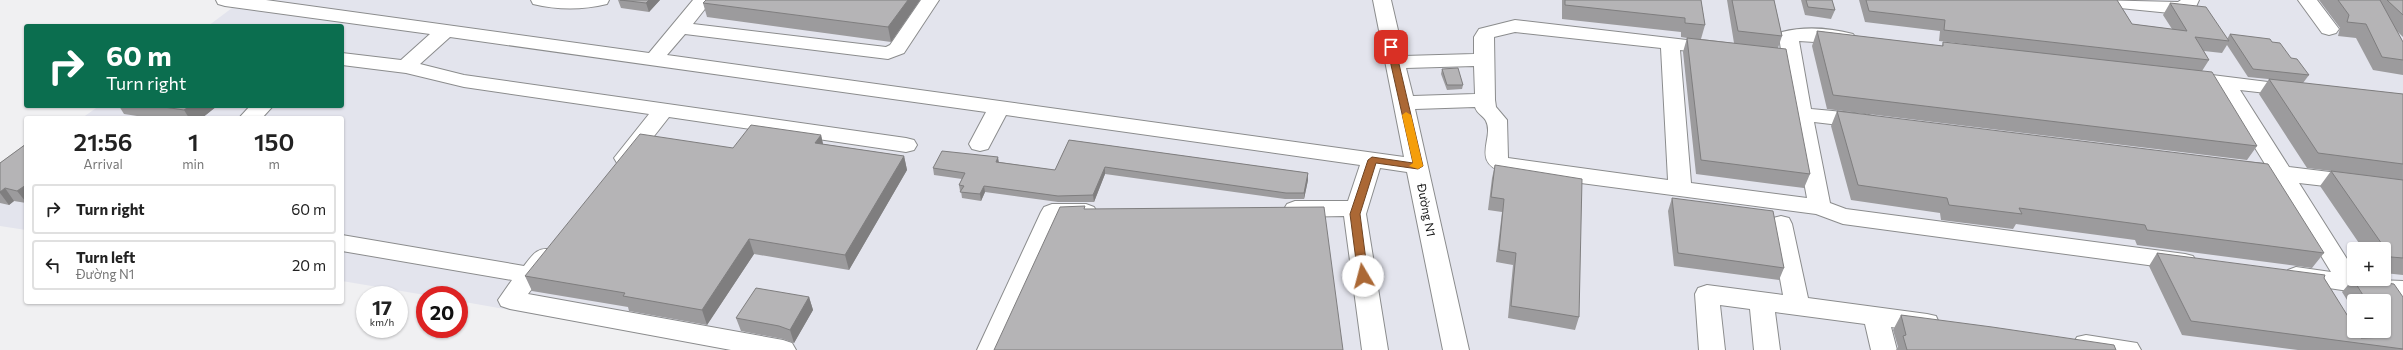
<!DOCTYPE html>
<meta charset="utf-8">
<style>
body{margin:0;font-family:Commissioner,sans-serif;background:#f2f2f2;color:#222;height:100vh;display:flex;flex-direction:column;font-size:15px;white-space:nowrap}
*{box-sizing:border-box;margin:0}
p{font-size:13px;color:#767676}
.icon{flex:none;width:22px;height:22px;fill:none;stroke:currentColor;stroke-width:2;stroke-linecap:round;stroke-linejoin:round}
.map{position:relative;flex:1;overflow:hidden}
.sheet{position:absolute;left:24px;top:116px;width:320px;height:188px;display:flex;flex-direction:column;background:#fff;border-radius:4px;box-shadow:0 1px 3px #0004}
.sheet>*{flex:none}
.guide{position:absolute;left:24px;top:24px;width:320px;height:84px;border-radius:4px;box-shadow:0 1px 3px #0004;background:#0b6e4f;color:#fff;overflow:hidden}
.buttons{position:absolute;left:2347px;top:242px;display:grid;gap:8px}
.buttons a{display:grid;place-items:center;width:44px;height:44px;border-radius:4px;background:#fff;box-shadow:0 1px 3px #0004;font-size:20px}
.speed{position:absolute;left:356px;top:286px;display:flex;gap:8px;font-size:20px;font-weight:700;text-align:center}
.speed>*{display:grid;place-content:center;width:52px;height:52px;border-radius:50%;background:#fff;box-shadow:0 1px 3px #0004;line-height:1}
.speed small{font-size:10px;font-weight:400}
.speed .limit{border:6px solid #d22;background:#fff;color:#111}
.pin{position:absolute;display:grid;place-items:center;width:34px;height:34px;color:#fff;margin:-17px;border-radius:8px;box-shadow:0 2px 6px #0006}
.me{position:absolute;width:44px;margin:-22px;rotate:352deg;stroke-linejoin:round;filter:drop-shadow(0 0 3px #0008)}
.turn{display:flex;align-items:center;gap:14px;height:84px;padding:0 16px;font-size:18px}
.turn .icon{width:52px;height:52px;stroke-width:2.5}
.turn b{display:block;font-size:28px;line-height:34px}
.eta{display:flex;justify-content:space-evenly;align-items:center;height:68px;text-align:center}
.eta b{font-size:24px;font-weight:600;line-height:28px}
ul{padding:0;list-style:none}
li{display:flex;align-items:center;gap:12px;height:50px;margin:0 8px 6px;padding:0 8px;border:2px solid #e0e0e0;border-radius:4px}
li div{flex:1}
li b{display:block;font-size:15px}
li em{font-style:normal}
.map>svg:first-child{display:block}
</style>
<div class="map">
<svg width="2403" height="350" viewBox="0 0 2403 350">
<rect width="100%" height="100%" fill="#f0f0f2"/>
<!-- built -->
<path fill="#e3e4ed" fill-rule="evenodd" d="M225 0H2403V350H735L459 301V295H425L342 281V118H82L99 106H342V26H208L240 2ZM2354 249H2384V279H2354ZM2354 301H2384V331H2354Z
M26 159V230L0 226V178Z"/>
<g fill="none" stroke-linecap="round" stroke-linejoin="round">
<!-- minor casing -->
<g stroke="#8b8c8d" stroke-width="2">
<path id="minor" d="M216 0H266L649 53 693 0H712L693 24 886 47 890 45 921 0H939L904 53 888 59 685 34 667 55 1404 157 1373 0H1391L1404 56 1474 54V37L1479 29 1515 20 1721 44 1724 48 1721 52 1714 54 1680 50 1691 183 1807 198 1782 62 1751 57 1748 53 1751 49 1758 47 1781 50 1779 36 1782 32C1805 26 1830 28 1853 34L1856 38 1853 42 1846 44 1799 41 1811 109 1865 114 1872 116 1875 121 1872 126 1865 128 1814 122 1830 203 1846 209 2185 254 2193 256 2197 262 2193 268 2185 270 1843 224 1816 214 1506 173C1469 163 1495 138 1486 121 1484 116 1477 114 1475 107L1415 109 1469 350H1443L1407 172 1380 168 1366 214 1388 350H1362L1344 216 1295 217 1287 214 1284 209 1287 204 1295 201H1348L1360 165 1006 115 988 149 980 151 972 149 969 144 986 112 450 37 420 64 464 75 906 138 914 140 917 145 914 150 906 152 669 117 633 163 625 165 617 163 614 158 649 114 464 87 406 73 342 65V53L401 60 430 34 225 6 218 4ZM1515 32 1661 48 1668 180 1508 158 1507 120 1496 107 1495 100 1494 37ZM1474 66 1475 94 1413 96 1406 68Z
M531 0H609L607 4C582 10 558 10 533 4Z
M2091 0 2178 2 2181 0H2199L2195 9 2180 14 2100 6 2093 4Z
M2298 0H2317L2339 29 2336 33 2329 35 2322 33Z
M2188 72 2300 86 2303 90 2300 94 2293 96 2240 90 2289 167 2403 181V195L2299 183 2354 270V279L2403 281V299L2288 282 2284 276 2288 270 2296 267 2331 272 2275 180 2236 174 2233 169 2236 164 2244 162 2265 164 2218 88 2181 82 2178 78 2181 74Z
M250 106H273L262 118H239Z
M1052 204H1086L1094 207 1097 212 1094 217 1086 220H1060L1003 350H977L1041 212 1044 207Z
M1781 216 1789 218 1792 224 1808 298 1927 314 1936 316 1939 323 1936 330 1927 332 1891 327 1897 350H1871L1865 324 1775 312 1780 350H1754L1750 309 1720 305 1725 350H1699L1695 294 1698 288 1707 285 1783 295 1770 224 1773 218Z
M342 235 524 266C533 254 538 246 553 250L557 256 528 294 783 340 792 343 796 350H731L510 309 501 306 498 300 512 280 342 251Z
M2086 335 2137 343 2141 350H2077L2073 344 2077 337Z"/>
</g>
<!-- minor -->
<use href="#minor" fill="#fff" fill-rule="evenodd"/>
</g>
<!-- wall -->
<path fill="#9c9b9d" d="M618 0H660L649 12 621 8Z
M920 0 891 42 707 17 703 3Z
M1562 0H1701L1705 25 1701 39 1734 43 1727 0H1774L1782 36 1778 48 1810 174 1804 188 1696 174 1683 52 1687 38 1681 37V32L1562 19Z
M1801 0H1832L1835 10 1831 19 1805 15Z
M1859 0H2117L2132 24 2172 29 2163 15 2170 3 2227 39 2230 34 2272 42 2309 75 2303 83 2403 94V180L2307 168 2259 94 2269 79 2289 81 2248 77 2227 45 2222 53 2204 51 2209 60 2202 71 2257 146 2247 160 1827 109 1812 46 1817 31 1942 46 1943 42 2046 54 1939 41 1940 31 1865 22Z
M2319 0H2403V37L2397 31 2403 42V75L2373 70 2356 38 2338 36 2340 28Z
M1442 69 1463 85 1462 89 1447 90 1441 74Z
M119 106H217L202 118H150L124 114Z
M1837 111 2324 253 2312 268 2137 245 2135 240 2016 224 2013 229 1941 220 1940 213 1851 200 1831 126Z
M821 135 823 144 904 156 907 170 849 270 754 254 707 325 629 311 628 307 532 291 525 276Z
M1069 140 1308 173V180L1304 199H1285L1105 174 1094 202H1058L985 192 981 201 962 198 961 191H960L959 185 962 179 934 175 933 168 999 162 1055 170Z
M26 144V203L14 201 9 205 0 203V163Z
M1495 165 1579 317 1575 330 1508 318 1513 265 1496 262 1502 212 1488 210 1492 178Z
M2331 171 2403 180V275L2384 273V249H2363L2320 186Z
M1672 198 1784 268 1779 280 1674 266 1668 211Z
M2157 253 2324 278 2361 338H2370L2366 331H2384V301H2354V311L2342 292 2353 279 2403 297V350H2298L2182 335 2149 266Z
M809 297 813 310 794 343 783 339 741 331 736 318Z
M1901 315 2116 350H1896L1898 347 1893 330Z"/>
<!-- shaded-wall -->
<path fill="#7f7e7f" d="M649 0H660L649 12 646 3Z
M908 0H920L891 42 888 27Z
M190 106H217L202 118H189L184 110Z
M821 135 824 149 815 143Z
M904 156 907 170 849 270 845 255Z
M998 157 999 163 996 162Z
M1105 167V174L1094 202 1093 195Z
M1308 173V180L1304 199V193Z
M26 185V202L17 191Z
M984 186 985 192 981 201 980 194Z
M5 188 14 201 9 205 0 193V192Z
M749 239 754 254 707 325 702 310Z
M809 297 813 310 794 343 790 330Z"/>
<!-- building -->
<path fill="#b5b4b6" stroke="#7f7e7f" d="M620 0H649L646 3Z
M706 0H908L888 27 703 3Z
M1565 0H1701L1705 25 1685 23V18L1565 5Z
M1732 0H1774L1782 36 1738 31Z
M1806 0H1832L1835 10 1808 7Z
M1866 0H2117L2132 24 2187 31 2170 3 2206 7 2229 41 2195 37 2209 60 1944 30 1945 20 1869 11Z
M2338 0H2380L2403 42V60L2382 57 2366 24 2347 22 2349 15Z
M2387 0H2403V15Z
M1817 31 1943 46V42L2212 72 2257 146 1833 95Z
M2230 34 2270 39 2272 42 2280 43 2291 58 2297 59 2309 75 2253 69Z
M1687 38 1786 49 1810 174 1701 160Z
M1458 68 1463 85H1447L1442 69Z
M2269 79 2403 94V164L2318 153Z
M157 106H190L184 110Z
M1837 111 2268 164 2324 253 2147 230 2145 225 2019 208 2022 214 1949 205 1947 198 1858 185Z
M751 125 821 135 815 143 904 156 845 255 749 239 702 310 623 296 625 293 525 276 640 134 733 148Z
M1069 140 1308 173 1304 193H1286L1105 167 1093 195 1058 196 984 186 980 194 960 192 964 186 959 185 965 173 933 168 942 151 998 157 996 162 1055 170Z
M26 144V185L17 191 5 188 0 192V163Z
M1495 165 1582 179 1579 317 1511 306 1516 253 1499 250 1504 199 1491 197Z
M2331 171 2403 180V258L2391 257Z
M1672 198 1773 211 1784 268 1678 253Z
M1085 206 1084 209 1324 207 1343 350H994L1060 207Z
M2157 253 2325 275 2324 278 2354 326V331H2357L2361 338 2389 337 2384 329V301H2366V300L2353 279 2394 284 2403 297V349L2191 321Z
M756 288 809 297 790 330 779 326 736 318Z
M1901 315 1992 327 2114 345 2116 350H1907L1903 336 1906 335Z"/>
<!-- route -->
<path fill="#ab6835" stroke="#6f4422" d="M1391 44 1395 47 1423 166 1418 169 1376 163 1360 214 1368 276 1363 279 1358 276 1350 214 1368 160 1372 157 1413 163 1387 47Z"/>
<!-- slow -->
<path fill="#f59e0b" d="M1406 112 1411 115 1423 166 1418 169 1409 166 1413 163 1402 115Z"/>
<g text-anchor="middle" dominant-baseline="central" stroke-width="3.5" stroke-linejoin="round" paint-order="stroke">
<!-- street labels -->
<g font-size="12" fill="#151515" stroke="#fff">
<text transform="translate(1427 210) rotate(79)">Đường N1</text>
</g>
</g>
</svg>
<div class="buttons">
<a>+</a>
<a>−</a>
</div>
<div class="speed"><div>17<small>km/h</small></div><div class="limit">20</div></div>
<div class="pin" style="left:1391px;top:47px;background:#d93025"><svg class="icon" aria-label="arrive" viewBox="0 0 24 24"><path d="M6 21V4h12l-3 4 3 4H6"/></svg></div>
<svg class="me" style="left:1363px;top:276px" viewBox="-20 -20 40 40"><circle r="19" fill="#fff"/><path d="M0-13L10 11 0 6-10 11z" fill="#ab6835"/></svg>
<div class="guide">
<div class="turn"><svg class="icon" aria-label="right" viewBox="0 0 24 24"><path d="M7 20v-9h11M14 6l5 5-5 5"/></svg><div><b>60 m</b>Turn right</div></div>
</div>
<section class="sheet">
<div class="eta">
<div><b>21:56</b><p>Arrival</p></div>
<div><b>1</b><p>min</p></div>
<div><b>150</b><p>m</p></div>
</div>
<ul>
<li><svg class="icon" aria-label="right" viewBox="0 0 24 24"><path d="M7 20v-9h11M14 6l5 5-5 5"/></svg><div><b>Turn right</b></div><em>60 m</em></li>
<li><svg class="icon" aria-label="left" viewBox="0 0 24 24"><path d="M17 20v-9H6M10 6l-5 5 5 5"/></svg><div><b>Turn left</b><p>Đường N1</p></div><em>20 m</em></li>
</ul>
</section>
</div>
